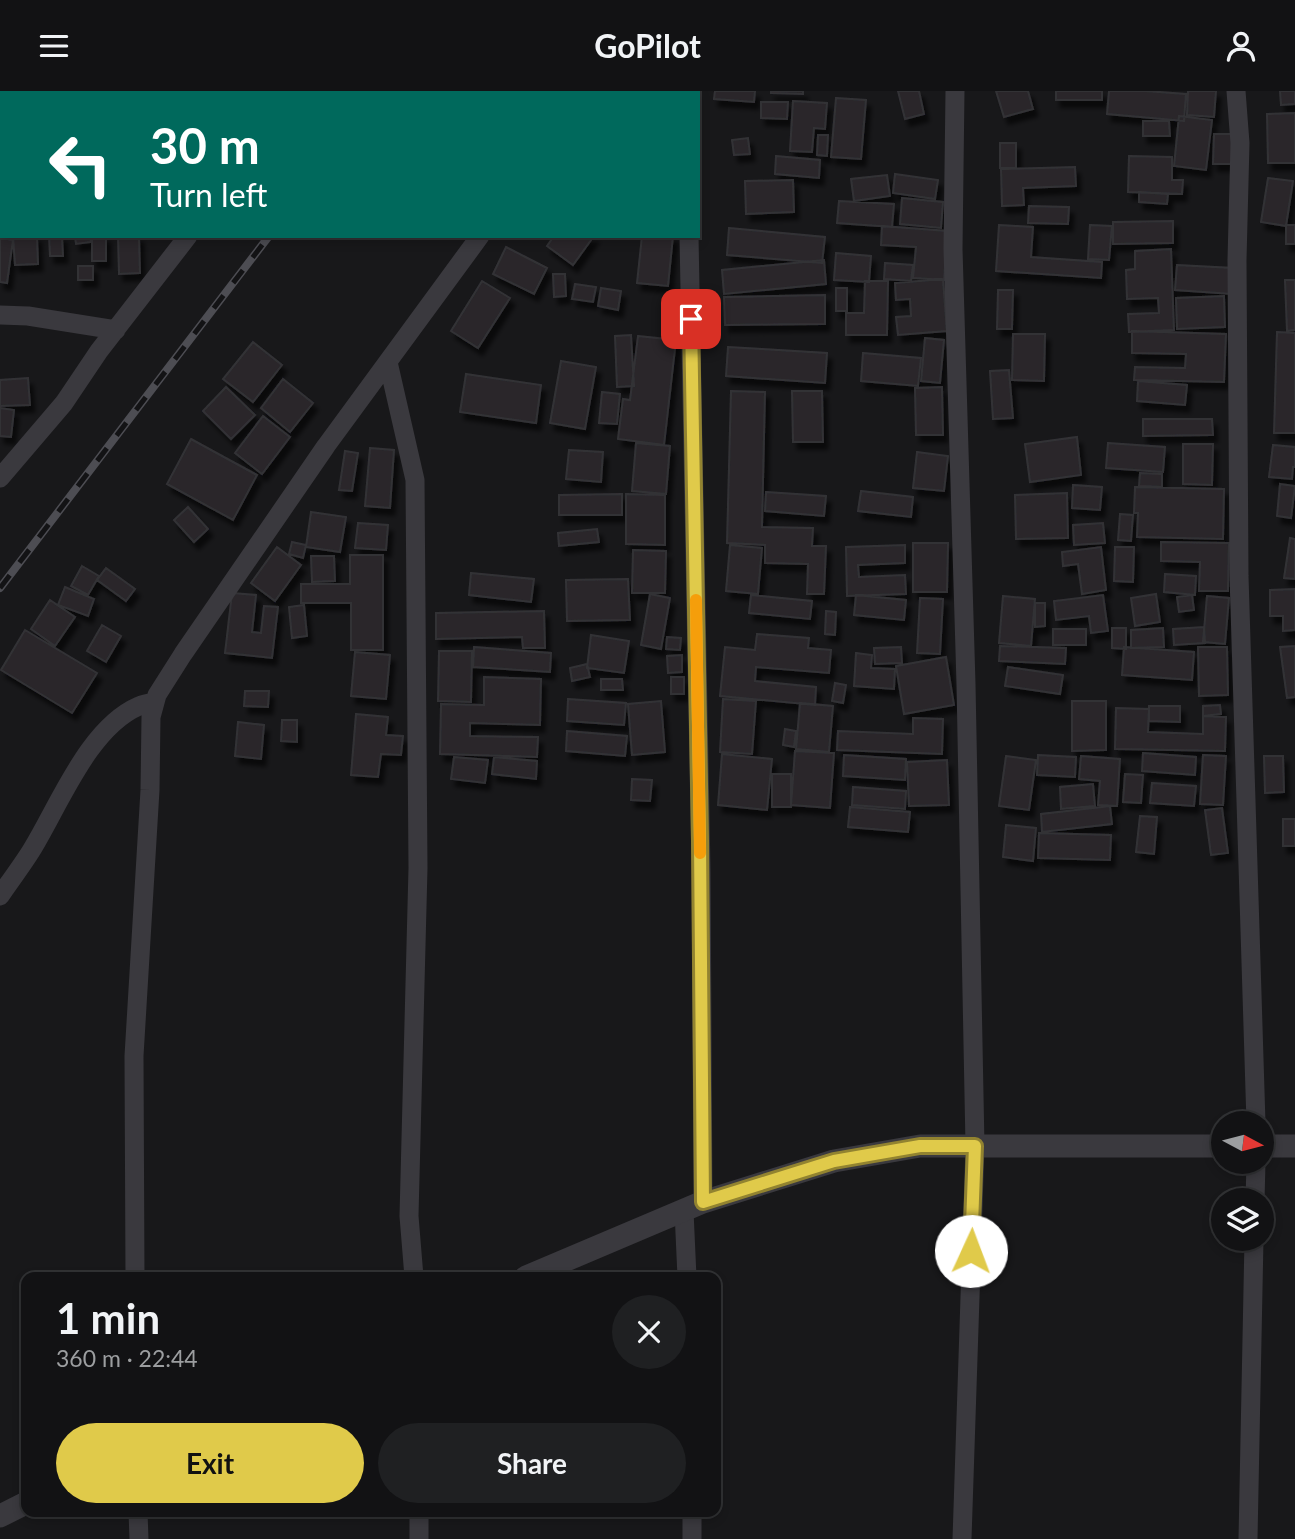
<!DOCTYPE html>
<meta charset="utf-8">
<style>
body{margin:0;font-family:Lato,sans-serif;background:#1f2022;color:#f1f3f6;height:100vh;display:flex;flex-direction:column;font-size:26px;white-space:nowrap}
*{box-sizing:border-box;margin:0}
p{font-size:23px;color:#9c9ea0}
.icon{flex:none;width:38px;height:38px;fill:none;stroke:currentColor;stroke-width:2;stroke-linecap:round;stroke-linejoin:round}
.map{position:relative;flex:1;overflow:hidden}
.panel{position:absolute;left:21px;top:1181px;width:700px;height:245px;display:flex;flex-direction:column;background:#121214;border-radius:14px;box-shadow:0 4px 10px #0003,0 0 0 2px #313234}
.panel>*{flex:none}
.hud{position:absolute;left:0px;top:0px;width:700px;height:147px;box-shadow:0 4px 10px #0003,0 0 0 2px #313234;background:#00695c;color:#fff;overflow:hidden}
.needle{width:46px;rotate:97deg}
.tools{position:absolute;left:1211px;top:1020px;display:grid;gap:14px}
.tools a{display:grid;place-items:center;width:63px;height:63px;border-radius:50%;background:#121214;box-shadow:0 4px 10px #0003,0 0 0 2px #313234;font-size:35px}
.pin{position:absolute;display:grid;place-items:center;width:60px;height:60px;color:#fff;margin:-30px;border-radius:14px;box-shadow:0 4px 10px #0006}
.me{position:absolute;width:77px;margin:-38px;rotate:2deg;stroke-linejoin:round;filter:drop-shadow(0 0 5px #0008)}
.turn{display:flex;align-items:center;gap:24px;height:147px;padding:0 35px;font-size:32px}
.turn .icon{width:91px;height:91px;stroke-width:2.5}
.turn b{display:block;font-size:49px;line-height:60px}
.round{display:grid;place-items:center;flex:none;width:74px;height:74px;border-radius:37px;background:#1f2022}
.head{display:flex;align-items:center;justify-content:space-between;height:119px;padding:0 35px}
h1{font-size:42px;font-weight:700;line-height:52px}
.cta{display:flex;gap:14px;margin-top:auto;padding:14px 35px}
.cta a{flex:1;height:80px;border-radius:42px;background:#e0ca4a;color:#111;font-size:28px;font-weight:700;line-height:80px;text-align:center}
.cta a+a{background:#1f2022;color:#f1f3f6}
header{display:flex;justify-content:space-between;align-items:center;height:91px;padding:0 35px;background:#121214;font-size:32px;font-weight:700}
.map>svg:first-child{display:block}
</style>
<header><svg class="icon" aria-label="menu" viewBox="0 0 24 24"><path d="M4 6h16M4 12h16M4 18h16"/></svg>GoPilot<svg class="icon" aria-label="person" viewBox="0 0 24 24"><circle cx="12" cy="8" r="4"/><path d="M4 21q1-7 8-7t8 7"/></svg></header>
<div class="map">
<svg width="1295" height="1448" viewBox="0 0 1295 1448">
<defs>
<filter id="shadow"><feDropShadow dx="4.5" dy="7" stdDeviation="2" flood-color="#0009"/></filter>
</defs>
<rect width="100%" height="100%" fill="#18181a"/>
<!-- building -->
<path fill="#29282b" stroke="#333236" stroke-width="2" filter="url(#shadow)" d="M0 0H39V2H2V23L0 22Z
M460 0H534L537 2H462Z
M715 0H755L754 11 714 8Z
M771 0H803V3L771 2Z
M898 0H919L924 23 905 28Z
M996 0H1028L1033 18 1004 26Z
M1056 0H1102V9H1056Z
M1109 0H1146L1186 3 1184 30 1107 23Z
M1188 0H1216L1214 26 1187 24Z
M1280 0H1295V13L1281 14Z
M836 7 866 9 861 68 831 66Z
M793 10 827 12 825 38 814 37 812 61 790 60Z
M761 11H788L787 28 761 27Z
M1295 22V72H1268L1267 23Z
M1179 25 1212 29 1206 79 1174 75Z
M1143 30H1169L1170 45H1143Z
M0 34H2V91H0Z
M1214 43H1233L1232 73H1213Z
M818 44H828L827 65 817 64Z
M748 47 750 63 734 64 732 49Z
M1000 52H1016V77H1000Z
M776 65 820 69 819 87 775 83Z
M1129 65 1172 66V89H1183L1182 103 1128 101Z
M1075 76 1076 95 1023 97 1024 114 1002 115 1001 78Z
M895 83 938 89 935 108 893 102Z
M887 84 890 105 854 110 851 88Z
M1268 87 1293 90 1286 135 1261 131Z
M793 89 794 121 746 123 745 90Z
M1139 101 1168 103 1167 113 1139 111Z
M902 107 943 111 941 137 900 133Z
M839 110 894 113 892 136 837 132Z
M1029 115 1069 116 1068 133 1028 132Z
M1173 130V152L1113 153V131Z
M999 134 1033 136 1031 166 1102 171 1101 187 996 180Z
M1090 134 1112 135 1109 169 1088 168Z
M1286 134H1295V153H1286Z
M882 135 948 140 944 189 913 187 916 156 881 154Z
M729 137 825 146 822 172 727 164Z
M13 145H37L38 173 15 174Z
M49 145H62L63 165H50Z
M75 145H90L91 151 76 153Z
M92 145H106V170H92Z
M118 145H139L140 182 119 183Z
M554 145H594L573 174 547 155Z
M642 145H673L668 195 637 192Z
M0 147 13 149 7 192 0 191Z
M506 156 547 177 534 203 493 183Z
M1171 158 1174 239 1129 241 1128 223 1159 222 1158 207 1127 208 1126 179 1135 178V160Z
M836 162 871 165 869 191 834 189Z
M824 169 826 193 724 203 722 179Z
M885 172 913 174 911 190 884 188Z
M1177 174 1234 177 1232 203 1175 199Z
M78 175H93V189H78Z
M553 183H565L566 205 554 206Z
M943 188 947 240 898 244 896 226 911 225 910 208 896 209 895 192Z
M1285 189H1295V239L1287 240Z
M482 190 510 207 478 257 451 240Z
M865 190H888L887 244H846V222H864Z
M575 193 596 196 593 211 572 208Z
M601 197 621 200 618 219 598 215Z
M836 197H847V220H836Z
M998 199H1013L1012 238H997Z
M825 204V233L725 234 724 206Z
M1224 205 1225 236 1177 238 1176 207Z
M1132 240 1226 243 1224 291 1134 289 1135 276 1185 277 1186 263 1132 262Z
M1277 241 1295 242V342H1274Z
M1013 243H1045L1044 290 1012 289Z
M631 244 634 295 617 296 615 245Z
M638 245 676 249 664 354 618 348 623 308 630 309Z
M925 247 944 249 940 292 921 290Z
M253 251 282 274 253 311 223 288Z
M728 256 827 262 825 292 726 285Z
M863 262 921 267 918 295 861 290Z
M561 270 596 276 585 338 550 332Z
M1009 279 1013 327 993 328 990 280Z
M466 283 541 294 536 332 460 321Z
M28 287 30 314 0 315V289Z
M283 288 313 312 290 341 261 317Z
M1138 290 1187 294 1185 314 1137 310Z
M226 296 255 324 231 348 203 320Z
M942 296 943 344H916L915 297Z
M731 300 765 301 762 436 813 437 812 455H826L824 503H807L808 473 765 472V454L727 452Z
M792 300H822L823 351H793Z
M602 301 620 303 617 333 599 332Z
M0 317 14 319 11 346 0 345Z
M263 325 290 346 262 383 235 362Z
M1143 328H1212L1213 344 1143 345Z
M1077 346 1081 384 1030 391 1025 353Z
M191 348 257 384 233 429 167 393Z
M636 352 670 355 666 403 632 400Z
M1108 352 1165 356 1163 381 1106 377Z
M1183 353H1213L1212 394 1183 393Z
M1273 354 1295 356V376H1293L1292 388 1269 386Z
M370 357 394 359 390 417 365 415Z
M569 359 603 361 601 391 566 388Z
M345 360 358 362 352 400 339 399Z
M917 361 948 365 944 400 913 397Z
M1140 382 1162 383V396L1139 395Z
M1280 393 1295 395 1291 427 1277 425Z
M1073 394 1102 396 1100 419 1072 417Z
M1135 396 1224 398 1223 448 1137 446 1138 422H1134Z
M861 400 913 406 911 426 858 420Z
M766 401 826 405 824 425 765 420Z
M1067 402 1068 447 1016 448 1015 404Z
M622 403V424H559V404Z
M626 403 665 404V454L626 453Z
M188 416 208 438 194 451 174 429Z
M311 421 346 426 340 461 306 456Z
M1120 423 1133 424 1131 450 1118 449Z
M358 432 388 434 386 459 355 457Z
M1103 432 1105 452 1074 454 1073 434Z
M597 438 599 451 559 455 558 442Z
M1290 447 1295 448V488L1284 487Z
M292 451 306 454 303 467 289 463Z
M1161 451 1229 452 1228 500H1199L1200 471 1161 470Z
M913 452H948L947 501H913Z
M730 454 762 457 758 503 726 500Z
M905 454V472L858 474 859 486 905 484 906 503 847 505 846 456Z
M277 456 301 474 275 510 251 492Z
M1101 456 1106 499 1082 503 1078 473 1063 475 1062 461Z
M1115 456H1134L1133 491 1114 490Z
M633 459 666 460 665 502H632Z
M350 464H383V559H351V512H301V493H350Z
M311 465H334L335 490 312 491Z
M82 475 99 485 88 504 71 495Z
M106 477 135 498 126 510 97 489Z
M471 482 534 488 531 511 469 504Z
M1165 483 1196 485 1195 504 1164 501Z
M628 488 630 529 567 530 566 489Z
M65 496 94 508 88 525 58 514Z
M1295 498V539L1283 540V525H1270V499Z
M232 502 256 504 252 541 261 542 264 515 278 516 272 567 225 562Z
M650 503 670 507 661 558 641 554Z
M1156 503 1160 531 1135 535 1131 507Z
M751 504 812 510 810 528 749 522Z
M856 504 906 509 904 529 854 524Z
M1103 504 1108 540 1091 542 1089 525 1056 529 1054 510Z
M1192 504 1194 519 1179 521 1177 506Z
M1003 505 1035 508 1031 555 999 552Z
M1207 505 1229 507 1225 553 1203 551Z
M920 507 943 508 940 563 917 562Z
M50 509 75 526 55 555 31 538Z
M1035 512H1045V535L1035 536Z
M304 514 307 545 292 547 289 516Z
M544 520 545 557H523L522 546 436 548V522Z
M826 520 836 521 835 544 825 543Z
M102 534 121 545 106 571 87 560Z
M1204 536 1205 552 1174 554 1173 538Z
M1112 537H1126V558L1112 557Z
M1163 537 1164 556 1131 557V539Z
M1053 538H1086V554H1053Z
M25 539 97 582 72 622 1 579Z
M757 543 809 547 808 557 831 559 829 582 756 576 755 590 816 596 815 614 720 605 725 556 755 559Z
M591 544 629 550 624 582 587 577Z
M667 546 681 547 680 559 666 558Z
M1000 555 1066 557 1065 573 999 570Z
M1295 555V606L1287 607 1280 556Z
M474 556 551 562 550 581 473 576Z
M901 556 902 572 875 573 874 557Z
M1124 556 1194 561 1192 589 1122 584Z
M1198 556H1227L1228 604 1199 605Z
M439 560H472L471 611 438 610Z
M355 561 390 564 386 608 351 605Z
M856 562 872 564 871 577 895 578 894 598 854 595Z
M682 564V581L668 582 667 565Z
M946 566 954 614 904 623 896 575Z
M587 573 590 586 572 590 570 577Z
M1008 576 1063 584 1060 603 1005 595Z
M484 586 541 588 540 634 470 632V645L538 646 537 666 440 663 441 613 484 614Z
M671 586H684V603H671Z
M601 588H622L623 599H601Z
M835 592 846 594 843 612 832 610Z
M245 600H269L268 616 244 615Z
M568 608 626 612 624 634 567 630Z
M723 608 756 610 752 663 720 661Z
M661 610 665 661 632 664 628 613Z
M1072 610H1106V659L1072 660Z
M800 612 833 615 829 661 796 658Z
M1220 614 1221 623 1203 625V615Z
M1149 615H1180V631L1149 630Z
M1116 617 1149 618 1148 641 1203 643V625L1226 626 1225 660 1115 658Z
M356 623 388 626 386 644 403 645 401 664 381 663 378 686 351 684Z
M913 627 943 628 942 663 837 659 838 640 913 643Z
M282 629H297V651L281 650Z
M238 631 264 634 261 668 235 665Z
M785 638 796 640 794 656 783 654Z
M567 640 627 645 625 665 566 660Z
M795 660 834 662 830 717 791 714Z
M1143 662 1196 666 1195 684 1142 680Z
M722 663 772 668 767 719 718 714Z
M844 664 906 668 905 689 843 685Z
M1038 664 1076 666 1075 686 1037 684Z
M1203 664 1226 665 1223 714 1200 713Z
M1006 665 1036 669 1029 719 999 715Z
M1081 665 1120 668 1117 715 1098 714 1100 690 1079 688Z
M1264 665H1283L1284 701 1265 702Z
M454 666 488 669 485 692 451 688Z
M494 666 537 670 536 688 492 683Z
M947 669 949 714 909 715 907 671Z
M772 683H791V716H772Z
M1125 683 1143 684 1141 712 1123 711Z
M632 688 652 689 650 710 631 709Z
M1152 692 1196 695 1194 715 1150 712Z
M1093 693 1095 715 1061 718 1060 696Z
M853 696 906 700 905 718 852 714Z
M1110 715 1112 733 1042 741 1041 723Z
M850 716 910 721 908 741 848 736Z
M1222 717 1228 762 1211 764 1205 719Z
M1140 725 1157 726 1154 763 1136 761Z
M1283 728H1295V755H1283Z
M1006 734 1036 737 1033 770 1003 766Z
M1039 742 1111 744 1110 769 1038 767Z"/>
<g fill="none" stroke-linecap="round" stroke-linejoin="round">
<!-- minor -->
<path stroke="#3a393e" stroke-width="19" d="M686 0V2
M955 0 953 158 966 593 975 1055 962 1448
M1236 0 1240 52 1237 169 1239 485 1256 1032
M302 2 303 0
M627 2 629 0
M689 145 701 778 703 1111
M0 224 28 225 116 239
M388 271 415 389 418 777 409 1125 414 1186
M0 387 64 312 99 260 188 145
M0 805C10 790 21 776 31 760 59 715 88 637 139 615 144 613 150 612 155 611
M1255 1110 1256 1071
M684 1120 687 1186
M135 1186 134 965 150 699 151 626 157 604 183 563 326 355 480 145
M138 1421 139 1448
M419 1421V1448
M692 1421V1448
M1248 1448 1254 1148"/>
<!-- tertiary -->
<path stroke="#3a393e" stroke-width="23" d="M1262 1055H1295
M526 1186 703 1111 834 1070 920 1055H1223
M0 1425 26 1412"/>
<!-- rail casing -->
<g stroke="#4d4d53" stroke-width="8">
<path id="rail" d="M379 2 380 0
M0 497 269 145"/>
</g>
<!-- rail -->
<use href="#rail" stroke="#131315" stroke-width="5" stroke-dasharray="16" stroke-linecap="butt"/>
</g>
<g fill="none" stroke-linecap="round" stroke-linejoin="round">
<!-- route casing -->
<g stroke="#928330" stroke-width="18">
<path id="route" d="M691 228 700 750 703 1111 834 1070 920 1055H975L971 1160"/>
</g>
<!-- route -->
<use href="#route" stroke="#e0ca4a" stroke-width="12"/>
<!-- slow -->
<path stroke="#f59e0b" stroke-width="12" d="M696 509 700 762"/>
</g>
</svg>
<div class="tools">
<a><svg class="needle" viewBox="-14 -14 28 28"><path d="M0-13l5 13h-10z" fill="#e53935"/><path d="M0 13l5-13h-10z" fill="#9c9ea0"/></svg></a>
<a><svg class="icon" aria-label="layers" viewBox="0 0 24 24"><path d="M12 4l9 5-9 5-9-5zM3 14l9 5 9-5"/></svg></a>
</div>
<div class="pin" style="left:691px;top:228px;background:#d93025"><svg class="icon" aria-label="arrive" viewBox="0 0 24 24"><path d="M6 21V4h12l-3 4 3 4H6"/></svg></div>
<svg class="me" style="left:971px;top:1160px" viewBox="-20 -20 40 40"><circle r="19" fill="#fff"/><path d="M0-13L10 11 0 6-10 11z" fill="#e0ca4a"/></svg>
<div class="hud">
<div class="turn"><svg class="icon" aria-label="left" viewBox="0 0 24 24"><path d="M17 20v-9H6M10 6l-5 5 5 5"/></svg><div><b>30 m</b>Turn left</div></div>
</div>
<section class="panel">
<div class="head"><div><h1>1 min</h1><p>360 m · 22:44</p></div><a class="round"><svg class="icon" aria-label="close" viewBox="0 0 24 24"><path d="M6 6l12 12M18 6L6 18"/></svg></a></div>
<div class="cta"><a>Exit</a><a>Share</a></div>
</section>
</div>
